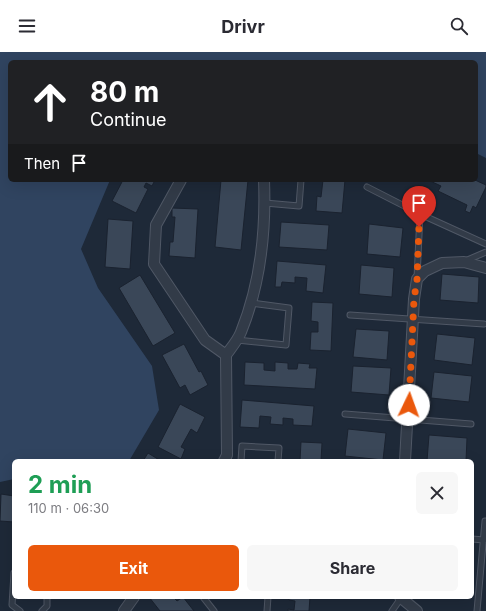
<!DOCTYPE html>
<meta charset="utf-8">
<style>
body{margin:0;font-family:Inter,sans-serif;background:#f7f7f7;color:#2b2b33;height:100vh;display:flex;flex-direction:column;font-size:15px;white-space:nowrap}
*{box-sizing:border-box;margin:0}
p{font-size:13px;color:#7c7c81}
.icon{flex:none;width:22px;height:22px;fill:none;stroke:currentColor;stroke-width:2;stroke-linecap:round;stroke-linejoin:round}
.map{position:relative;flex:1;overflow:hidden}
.details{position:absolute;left:12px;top:407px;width:462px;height:140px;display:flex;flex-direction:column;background:#fff;border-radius:6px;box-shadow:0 4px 16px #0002}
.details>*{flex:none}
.hud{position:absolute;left:8px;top:8px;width:470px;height:122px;border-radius:6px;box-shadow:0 4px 16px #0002;background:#202124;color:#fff;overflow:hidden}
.pin{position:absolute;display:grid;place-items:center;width:34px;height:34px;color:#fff;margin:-41px -17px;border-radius:50% 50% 50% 0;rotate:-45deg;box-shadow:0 0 4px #0007}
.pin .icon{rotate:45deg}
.me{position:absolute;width:44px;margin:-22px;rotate:3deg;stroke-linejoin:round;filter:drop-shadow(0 0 3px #0008)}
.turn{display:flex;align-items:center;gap:14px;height:84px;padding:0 16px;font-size:18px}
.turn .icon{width:52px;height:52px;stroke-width:2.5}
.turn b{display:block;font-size:28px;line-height:34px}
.then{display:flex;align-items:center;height:38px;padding:0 16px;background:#0003;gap:8px;font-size:15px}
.round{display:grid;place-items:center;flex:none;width:42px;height:42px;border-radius:6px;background:#f7f7f7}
.headline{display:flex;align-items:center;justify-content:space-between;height:68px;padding:0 16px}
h1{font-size:24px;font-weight:700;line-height:30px;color:#1e9e55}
.button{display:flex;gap:8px;margin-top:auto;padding:8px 16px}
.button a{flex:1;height:46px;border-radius:6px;background:#ea580c;color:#fff;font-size:16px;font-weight:700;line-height:46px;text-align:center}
.button a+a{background:#f7f7f7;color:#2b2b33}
header{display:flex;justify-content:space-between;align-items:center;height:52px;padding:0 16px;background:#fff;font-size:18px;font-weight:700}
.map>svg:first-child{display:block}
</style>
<header><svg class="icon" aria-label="menu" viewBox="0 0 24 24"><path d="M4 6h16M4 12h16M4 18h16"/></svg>Drivr<svg class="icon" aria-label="search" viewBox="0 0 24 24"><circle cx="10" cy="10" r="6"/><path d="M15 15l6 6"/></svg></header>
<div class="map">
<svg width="486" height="559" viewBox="0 0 486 559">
<rect width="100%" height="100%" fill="#1e2938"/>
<!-- water -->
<path fill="#304460" d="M0 0H486V106L476 101V10H10V128H110L81 197 98 236 152 314 159 358 129 409H14V427L0 430Z"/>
<!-- building -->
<path fill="#3a4758" stroke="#1a222f" d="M123 128H155L152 134 146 131 144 135 148 137 136 161 112 149Z
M221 128H248L241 198 215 195Z
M323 128H345L342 161 316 159 317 144 321 145Z
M428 128H475L486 133V135L476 156 473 154 470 161 465 159 467 153 438 139 441 134Z
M172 156 198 157 195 206 169 204 170 190H173L175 165H172Z
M108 167 133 169 130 217 105 215Z
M281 170 329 173 327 198 279 195Z
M369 172 403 176 400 205 367 202Z
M277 209 326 213 323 241 306 239 307 226 295 225V231L282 230 281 235H275Z
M361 213 394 216 392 245 359 242Z
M442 222 479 225 478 251 440 248Z
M140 223 175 281 153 294 119 236Z
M312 250 333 251 331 299 310 298 311 280H318V270L311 269Z
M356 277 389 279 387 308 353 305Z
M437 282 475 286 472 313 434 308Z
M184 292 199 320 201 319 208 333 190 343 185 333 180 336 162 303Z
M245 310 264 311V318L275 319V310L288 311V317H297L298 311 310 312 309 316H317L315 337 244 333Z
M353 314 391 316 389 343 351 340Z
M434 320 472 324 469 350 431 346Z
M242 348 314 354 312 374 293 373V367L283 366V373L270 372 271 365 260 364 259 376 240 375Z
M180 352 205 365 197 381 191 377 181 395 185 397 181 407 158 395Z
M348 377 386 381 383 408 345 404Z
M429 383 467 386 466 409H427Z
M301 390 322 391 321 409H300Z
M148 401 161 409H143Z
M1 442 14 444V470L0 469Z
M149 545H173L177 549 183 545 194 559H160Z
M289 545H310L309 559H288V557L294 558 295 549 289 548Z"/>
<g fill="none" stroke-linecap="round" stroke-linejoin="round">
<!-- service casing -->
<g stroke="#505866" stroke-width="7">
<path id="service" d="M367 135 420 162 417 226
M265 151 299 154 301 128
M420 162 486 192
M465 209 486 200
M350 263 484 272
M237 288 286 293 289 256 251 251
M345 362 471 372
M241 409 242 394 279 396 278 409
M472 487 484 488
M14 521 12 553 20 559
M203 545 214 559
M42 559 47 554V545
M267 559 268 545
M392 559 401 546
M477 559 485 469"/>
</g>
<!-- minor casing -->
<g stroke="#505866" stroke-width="12">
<path id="minor" d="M181 128 156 173 154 212 205 288 226 303C231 296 238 288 241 280 260 233 266 179 264 128
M224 409 227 403 226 303
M405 409 414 247 417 227 425 219 442 211 464 210 486 216
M400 545 417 559
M124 559 134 545"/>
</g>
<!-- service -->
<use href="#service" stroke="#323b48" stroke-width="5"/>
<!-- minor -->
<use href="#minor" stroke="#323b48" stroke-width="10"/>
</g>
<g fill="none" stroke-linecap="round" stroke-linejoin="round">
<!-- route -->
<path stroke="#ea580c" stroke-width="7" stroke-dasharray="0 12.6" d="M409 353 414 247 417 228 419 175"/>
</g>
</svg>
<div class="pin" style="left:419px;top:175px;background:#d93025"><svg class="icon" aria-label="arrive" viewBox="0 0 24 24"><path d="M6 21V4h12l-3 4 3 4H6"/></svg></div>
<svg class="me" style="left:409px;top:353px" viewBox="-20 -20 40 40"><circle r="19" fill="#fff"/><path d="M0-13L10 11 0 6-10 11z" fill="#ea580c"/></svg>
<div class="hud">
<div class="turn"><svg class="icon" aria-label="ahead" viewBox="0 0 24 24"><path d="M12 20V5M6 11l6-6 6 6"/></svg><div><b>80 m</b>Continue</div></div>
<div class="then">Then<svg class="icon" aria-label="arrive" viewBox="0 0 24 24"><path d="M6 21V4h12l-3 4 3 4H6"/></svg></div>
</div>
<section class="details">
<div class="headline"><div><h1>2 min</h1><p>110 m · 06:30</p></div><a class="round"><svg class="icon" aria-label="close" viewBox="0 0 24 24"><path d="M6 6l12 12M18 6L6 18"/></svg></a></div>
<div class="button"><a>Exit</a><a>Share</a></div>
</section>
</div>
